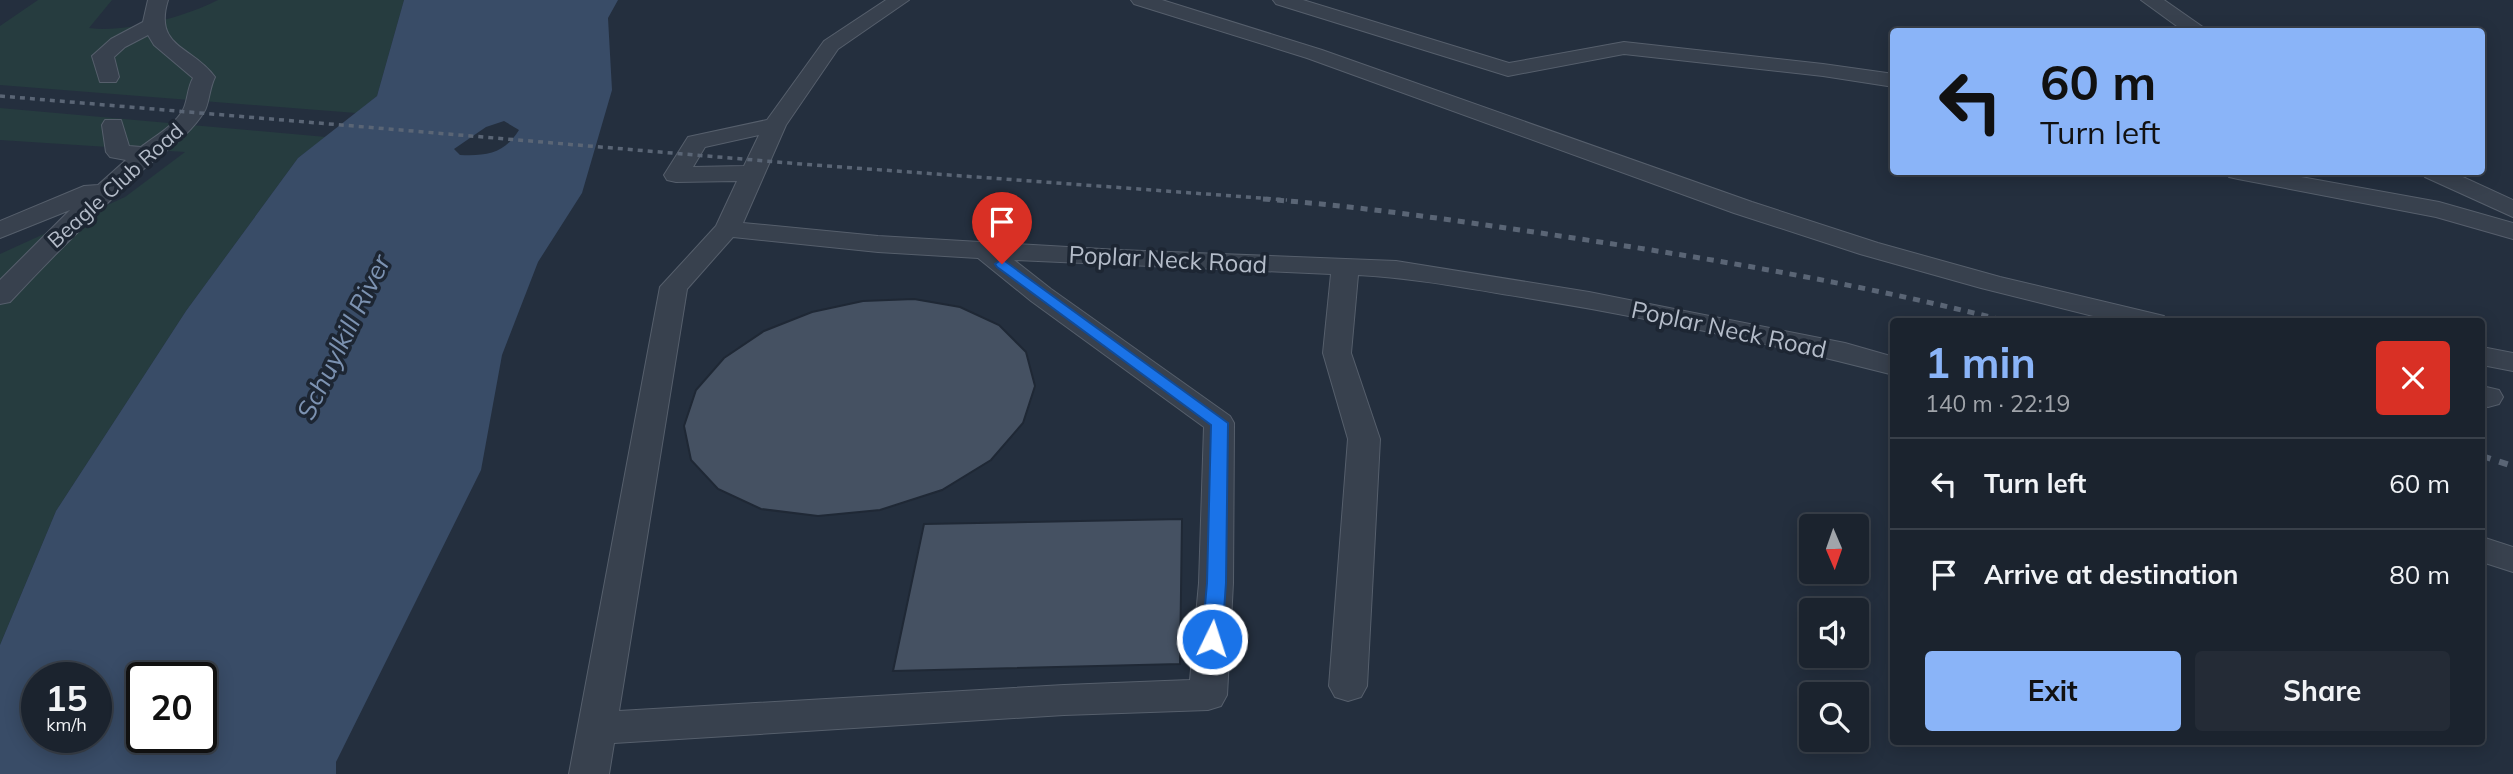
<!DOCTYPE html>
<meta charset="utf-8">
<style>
body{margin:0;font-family:Mulish,sans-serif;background:#242b36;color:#f1f3f6;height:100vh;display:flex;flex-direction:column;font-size:26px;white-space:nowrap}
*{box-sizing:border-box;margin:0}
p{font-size:23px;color:#a0a4aa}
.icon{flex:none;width:38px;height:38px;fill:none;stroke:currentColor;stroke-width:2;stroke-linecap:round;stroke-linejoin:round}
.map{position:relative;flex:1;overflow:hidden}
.drawer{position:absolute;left:1890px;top:318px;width:595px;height:427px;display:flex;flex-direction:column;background:#1b232e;border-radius:7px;box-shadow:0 4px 18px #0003,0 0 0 2px #39404a}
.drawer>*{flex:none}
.hud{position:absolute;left:1890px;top:28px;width:595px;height:147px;border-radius:7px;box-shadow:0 4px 18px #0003,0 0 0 2px #39404a;background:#8ab4f8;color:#111;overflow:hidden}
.needle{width:46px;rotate:178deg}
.fabs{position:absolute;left:1799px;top:514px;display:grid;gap:14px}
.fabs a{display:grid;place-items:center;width:70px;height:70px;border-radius:7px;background:#1b232e;box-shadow:0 4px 18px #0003,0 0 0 2px #39404a;font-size:35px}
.speed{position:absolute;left:21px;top:662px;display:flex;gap:14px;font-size:35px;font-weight:700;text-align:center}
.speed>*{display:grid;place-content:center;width:91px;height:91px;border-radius:50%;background:#1b232e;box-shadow:0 4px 18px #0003,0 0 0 2px #39404a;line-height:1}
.speed small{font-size:18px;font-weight:400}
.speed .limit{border:4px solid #111;border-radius:10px;background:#fff;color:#111}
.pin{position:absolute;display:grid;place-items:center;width:60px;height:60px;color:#fff;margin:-72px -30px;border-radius:50% 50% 50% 0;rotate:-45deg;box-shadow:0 0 7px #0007}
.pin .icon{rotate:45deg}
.me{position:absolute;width:77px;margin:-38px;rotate:4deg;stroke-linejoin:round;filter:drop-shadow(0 0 5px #0008)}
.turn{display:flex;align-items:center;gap:24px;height:147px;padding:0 35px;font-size:32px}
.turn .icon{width:91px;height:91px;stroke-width:2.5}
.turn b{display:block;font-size:49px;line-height:60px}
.round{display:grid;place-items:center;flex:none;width:74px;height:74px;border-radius:7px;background:#242b36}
.overview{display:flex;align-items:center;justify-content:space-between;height:119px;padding:0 35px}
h1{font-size:42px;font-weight:700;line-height:52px;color:#8ab4f8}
.button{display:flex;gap:14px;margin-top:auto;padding:14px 35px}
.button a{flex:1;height:80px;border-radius:7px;background:#8ab4f8;color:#111;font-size:28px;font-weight:700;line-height:80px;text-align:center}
.button a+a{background:#242b36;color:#f1f3f6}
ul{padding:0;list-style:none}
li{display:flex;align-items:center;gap:21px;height:91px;padding:0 35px;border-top:2px solid #39404a}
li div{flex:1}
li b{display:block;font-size:26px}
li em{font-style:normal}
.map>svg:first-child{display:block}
</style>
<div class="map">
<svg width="2513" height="774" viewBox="0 0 2513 774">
<rect width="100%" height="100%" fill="#242f3e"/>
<!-- green -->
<path fill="#263c3f" d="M38 0H112L89 28C125 33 185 17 218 0H404L377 96 356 113 0 85V26Z
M0 108 326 137 298 158 186 311 56 511 0 645V254L125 197 185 152 0 140Z"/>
<!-- water -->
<path fill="#394c67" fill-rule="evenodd" d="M404 0H618L608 18 612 90 582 193 538 262 502 355 481 470 336 762V774H0V645L56 511 186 311 298 158 377 96ZM504 121 519 130C504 154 487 156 460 155L454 149 486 127ZM37 677H96V737H37ZM142 677H201V737H142Z"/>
<!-- building -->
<path fill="#455162" stroke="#1f2835" stroke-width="2" d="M914 299 960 307 999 325 1026 352 1035 386 1023 423 991 460 942 490 880 510 818 516 761 509 718 489 691 460 684 426 696 390 724 358 764 331 812 312 863 301Z
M1182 519 1180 664 893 671 924 524Z"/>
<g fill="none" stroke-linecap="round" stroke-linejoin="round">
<!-- minor casing -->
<g stroke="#565f6c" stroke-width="2">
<path id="minor" d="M148 0H168C153 48 193 46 215 77 209 89 209 105 204 112 188 138 161 153 138 174 94 215 51 258 10 302L0 304V280L70 210 0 238V221L84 186 98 185 126 160 110 157 106 152 102 125 105 120H121L129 146 141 147C155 136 174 126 183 110 188 100 187 89 193 78L154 45 148 35 125 47 114 57 119 77 116 82H100L92 56 111 39 143 22Z
M886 0H909L838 49 786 125 743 223 878 236 1119 250 1396 261 1589 292 1845 343 1894 357V375C1773 344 1650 318 1527 298 1471 289 1415 278 1358 275L1351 353 1380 439 1367 686 1361 697 1348 701 1335 697 1329 686 1348 439 1323 353 1331 274 1014 260 1051 289 1230 416 1234 423 1233 583 1227 695 1221 706 1208 710 1064 715 614 743 609 774H569L660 287 716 226 737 181 676 182 667 180 664 175 688 137 767 120 824 41ZM759 135 744 166 693 167 705 147ZM733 237 878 252 978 258 1031 301 1204 427 1199 583 1190 680 1064 685 619 711 687 289Z
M1131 0H1162L1322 50 1752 202 1878 243 2000 277 2164 316 2168 322H2117L1981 288 1860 254 1734 213 1307 58 1134 4Z
M1273 0H1303L1509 63 1624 42 1823 64 1894 74V87L1823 76 1624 54 1508 76 1276 4Z
M2141 0H2164L2210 32H2185Z
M2226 172H2274L2439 202 2513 223V239L2436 217 2238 179 2229 177Z
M2422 172H2452L2513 200V217L2425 177Z
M2482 347 2513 353V371L2482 365Z
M2482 386 2499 390 2503 397 2499 404 2488 407 2482 405Z
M2482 537 2513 547V572L2482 562Z"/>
</g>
<!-- minor -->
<use href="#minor" fill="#38414e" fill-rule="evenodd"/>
<!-- rail-far2 -->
<path stroke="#5a6575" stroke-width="3.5" stroke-dasharray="5 5" stroke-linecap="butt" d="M0 96 801 164 1287 200"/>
<!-- rail-far1 -->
<path stroke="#5a6575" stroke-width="5" stroke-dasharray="7 7" stroke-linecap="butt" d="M1263 199C1359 206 1452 220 1547 234 1702 257 1858 283 2010 322"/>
<!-- rail -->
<path stroke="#5a6575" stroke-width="6" stroke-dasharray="9 9" stroke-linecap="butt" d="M2482 456 2513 466"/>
</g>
<!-- route -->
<path fill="#1a73e8" stroke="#114b97" stroke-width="2" d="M1002 259 1228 423 1226 583 1222 639 1219 644 1212 646 1205 644 1202 639 1207 583 1211 425 997 267 995 264Z"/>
<g text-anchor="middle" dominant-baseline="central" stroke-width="7" stroke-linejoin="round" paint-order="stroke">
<!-- far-street labels -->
<g font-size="21" fill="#b4bcc9" stroke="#1d2633">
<text transform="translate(115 185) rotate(-42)">Beagle Club Road</text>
</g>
<!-- street labels -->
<g font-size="24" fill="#b4bcc9" stroke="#1d2633">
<text transform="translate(1168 259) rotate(3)">Poplar Neck Road</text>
<text transform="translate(1729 329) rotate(12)">Poplar Neck Road</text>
</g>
<!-- water labels -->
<g font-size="26" font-style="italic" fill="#7c92b1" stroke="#1d2633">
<text transform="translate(343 337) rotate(-64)">Schuylkill River</text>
</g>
</g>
</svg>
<div class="fabs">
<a><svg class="needle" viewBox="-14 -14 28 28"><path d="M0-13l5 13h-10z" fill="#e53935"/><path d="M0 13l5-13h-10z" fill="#a0a4aa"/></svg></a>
<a><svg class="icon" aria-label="sound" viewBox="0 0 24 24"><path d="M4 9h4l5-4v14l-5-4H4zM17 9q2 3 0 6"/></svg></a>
<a><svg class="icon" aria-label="search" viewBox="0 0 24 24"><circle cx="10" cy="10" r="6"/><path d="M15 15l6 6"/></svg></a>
</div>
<div class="speed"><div>15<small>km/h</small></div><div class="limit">20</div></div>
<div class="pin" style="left:1002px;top:264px;background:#d93025"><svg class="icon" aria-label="arrive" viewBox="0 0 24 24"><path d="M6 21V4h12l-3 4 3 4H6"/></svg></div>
<svg class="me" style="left:1212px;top:639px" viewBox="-20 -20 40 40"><circle r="17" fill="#1a73e8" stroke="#fff" stroke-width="3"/><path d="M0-11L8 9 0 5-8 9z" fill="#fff"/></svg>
<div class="hud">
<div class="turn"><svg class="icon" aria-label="left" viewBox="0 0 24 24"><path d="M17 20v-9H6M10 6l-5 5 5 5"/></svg><div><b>60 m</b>Turn left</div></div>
</div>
<section class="drawer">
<div class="overview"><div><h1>1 min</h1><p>140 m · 22:19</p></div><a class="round" style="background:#d93025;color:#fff"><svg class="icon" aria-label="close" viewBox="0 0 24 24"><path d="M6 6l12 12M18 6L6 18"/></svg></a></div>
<ul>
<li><svg class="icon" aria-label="left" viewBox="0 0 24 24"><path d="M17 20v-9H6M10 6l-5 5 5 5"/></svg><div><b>Turn left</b></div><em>60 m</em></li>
<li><svg class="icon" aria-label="arrive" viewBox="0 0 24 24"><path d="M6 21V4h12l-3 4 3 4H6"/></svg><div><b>Arrive at destination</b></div><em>80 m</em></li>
</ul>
<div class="button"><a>Exit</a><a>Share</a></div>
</section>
</div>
